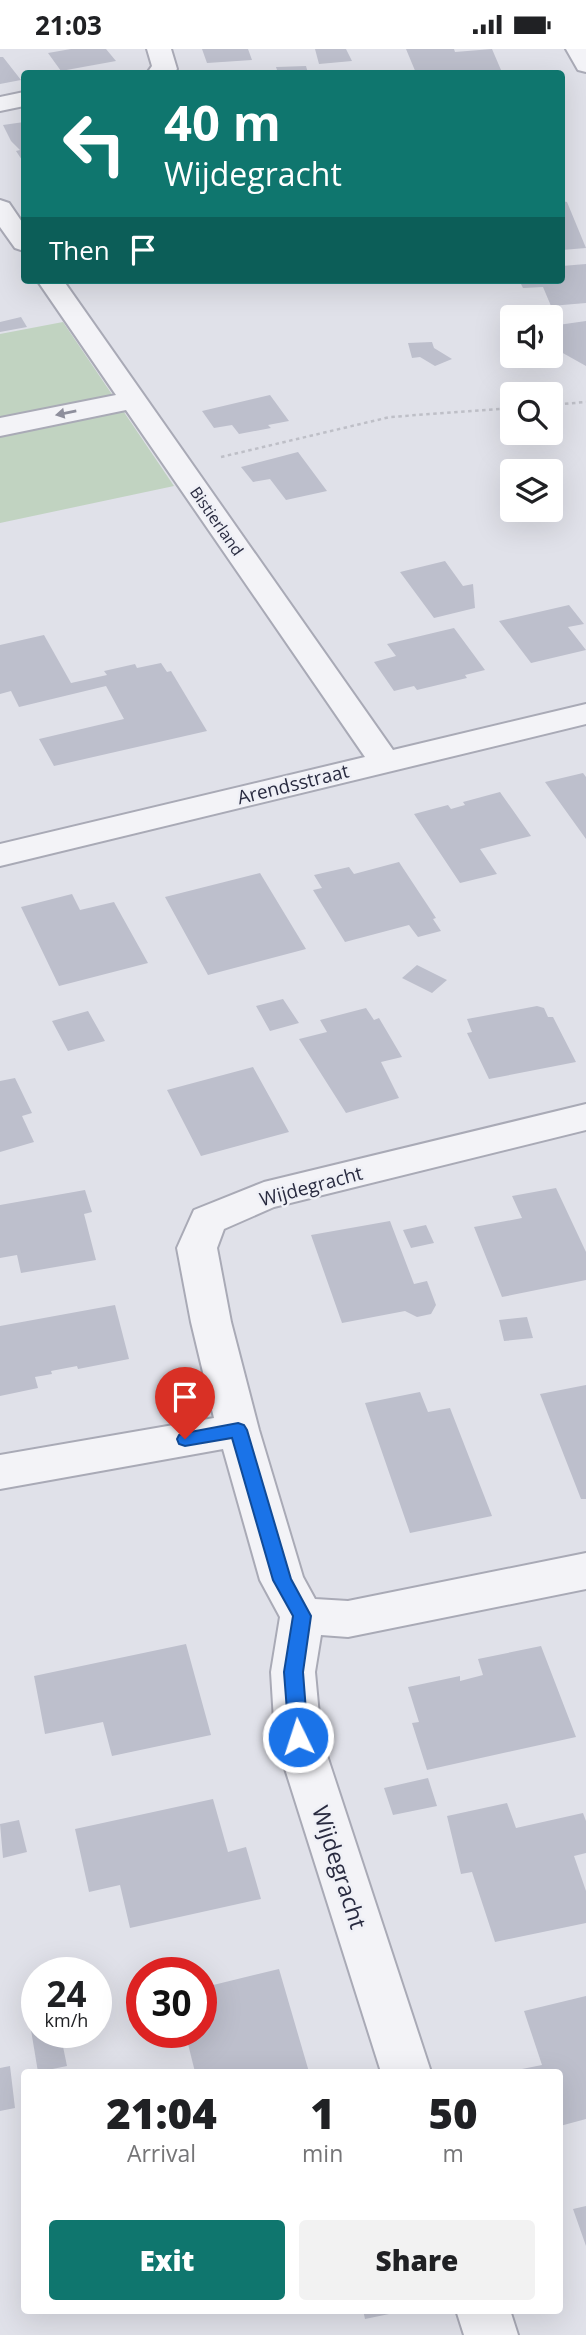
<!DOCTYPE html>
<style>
body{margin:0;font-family:"Open Sans",sans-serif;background:#f2f2f2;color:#202124;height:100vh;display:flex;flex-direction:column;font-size:26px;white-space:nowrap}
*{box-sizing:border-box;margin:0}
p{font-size:23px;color:#757577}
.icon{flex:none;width:38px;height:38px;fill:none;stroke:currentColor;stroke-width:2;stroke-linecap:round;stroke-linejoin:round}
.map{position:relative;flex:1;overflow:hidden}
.side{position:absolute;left:21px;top:2020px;width:542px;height:245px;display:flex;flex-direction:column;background:#fff;border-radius:7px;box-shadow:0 7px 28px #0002}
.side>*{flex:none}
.banner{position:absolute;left:21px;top:21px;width:544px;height:214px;border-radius:7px;box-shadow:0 7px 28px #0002;background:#0f766e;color:#fff;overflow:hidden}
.buttons{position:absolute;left:500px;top:256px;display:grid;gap:14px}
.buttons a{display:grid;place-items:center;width:63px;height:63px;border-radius:7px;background:#fff;box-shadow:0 7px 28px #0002;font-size:35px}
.speed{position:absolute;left:21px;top:1908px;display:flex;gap:14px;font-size:35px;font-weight:700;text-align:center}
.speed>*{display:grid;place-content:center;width:91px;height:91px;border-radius:50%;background:#fff;box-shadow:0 7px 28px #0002;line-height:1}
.speed small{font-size:18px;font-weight:400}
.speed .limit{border:10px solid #d22;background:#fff;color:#111}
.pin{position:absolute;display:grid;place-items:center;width:60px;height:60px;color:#fff;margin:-72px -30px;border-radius:50% 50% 50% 0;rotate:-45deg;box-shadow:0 0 7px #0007}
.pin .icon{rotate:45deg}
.me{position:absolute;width:77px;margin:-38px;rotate:356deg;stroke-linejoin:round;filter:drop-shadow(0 0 5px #0008)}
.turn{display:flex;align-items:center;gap:24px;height:147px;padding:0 28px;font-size:32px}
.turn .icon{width:91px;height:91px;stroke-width:2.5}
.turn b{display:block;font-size:49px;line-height:60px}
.then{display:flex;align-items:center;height:66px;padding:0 28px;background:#0003;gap:14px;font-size:26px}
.eta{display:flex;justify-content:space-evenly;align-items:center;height:119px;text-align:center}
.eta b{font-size:42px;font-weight:800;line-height:49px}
.cta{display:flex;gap:14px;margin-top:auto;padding:14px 28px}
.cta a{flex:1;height:80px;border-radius:7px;background:#0f766e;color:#fff;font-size:28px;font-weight:800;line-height:80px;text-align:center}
.cta a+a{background:#f2f2f2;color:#202124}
.status{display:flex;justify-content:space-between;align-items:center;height:49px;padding:0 35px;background:#fff;direction:ltr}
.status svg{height:19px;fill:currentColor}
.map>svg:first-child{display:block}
</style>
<div class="status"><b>21:03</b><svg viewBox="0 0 49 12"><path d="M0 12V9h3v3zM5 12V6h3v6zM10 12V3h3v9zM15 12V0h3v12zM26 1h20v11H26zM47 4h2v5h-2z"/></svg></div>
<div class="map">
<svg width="586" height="2286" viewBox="0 0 586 2286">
<rect width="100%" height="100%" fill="#e0e1e9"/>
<!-- green -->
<path fill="#c1d3c1" d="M63 273 174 437 0 474V285Z"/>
<!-- building -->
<path fill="#bdbfcc" d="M71 0H106L116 12 61 22 48 4Z
M202 0H248L252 11 207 14Z
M315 0H346L352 12 319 15Z
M406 0H454L455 3 492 0 501 21 416 24Z
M0 8H3L21 31 0 35Z
M306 17 308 24H278L276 18Z
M24 73V114L16 102 20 101 11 92 3 76Z
M562 152 567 153 586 199 562 201Z
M586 215V254L551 257 543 238 523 239 519 231H562V217Z
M21 268 27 278 0 283V273Z
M586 272V317L561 303 551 277Z
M432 293 434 299 452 310 435 317 420 308 412 309 408 294Z
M270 346 289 372 268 376 271 379 239 385 232 376 214 379 202 362Z
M298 403 327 442 286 451 270 430 253 433 241 418Z
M445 512 463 537 473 535 475 559 434 569 400 523Z
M569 556 584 575 568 578 586 601 531 614 499 572Z
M454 579 485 621 465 626 467 629 417 641 414 637 394 642 374 613 396 607 387 595Z
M44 586 71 634 107 626 104 622 135 615 137 619 161 614 167 623 171 622 207 682 54 717 39 690 124 670 106 637 19 658 11 642 0 645V596Z
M583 724 586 728V790L545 733Z
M500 743 531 787 480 800 497 825 460 834 414 765 448 756 451 760 465 756 463 753Z
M399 813 436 869 433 870 441 882 418 888 409 876 345 893 313 841 322 839 314 826 349 818 354 825Z
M260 824 306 900 208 926 165 848Z
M72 845 80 861 114 853 148 914 59 937 21 858Z
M417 916 447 931 432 944 402 929Z
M283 950 299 974 270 982 256 957Z
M537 957 544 959 548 968H553L576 1013 489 1030 467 984 472 983 467 970Z
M366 959 374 971 379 969 402 1008 381 1013 399 1049 346 1064 299 990 327 983 320 971Z
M88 962 105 992 68 1002 52 972Z
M253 1018 289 1083 201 1107 167 1041Z
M15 1029 32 1064 22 1067 34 1093 0 1103V1032Z
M556 1139 586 1203V1231L502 1248 474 1178 522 1169 512 1147Z
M85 1141 92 1163 84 1165 96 1211 21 1224 17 1206 0 1209V1156Z
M390 1172 414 1235 427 1232 436 1256 431 1265 417 1268 405 1262 342 1274 311 1186Z
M426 1176 434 1194 411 1199 403 1181Z
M115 1256 129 1310 78 1320 77 1317 51 1322 52 1325 35 1328 38 1339 0 1347V1277Z
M527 1268 533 1289 504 1292 499 1271Z
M586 1336V1450H581L540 1345Z
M420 1343 428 1363 450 1359 492 1467 410 1484 365 1354Z
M186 1595 211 1686 112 1707 103 1673 45 1685 34 1627Z
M541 1597 576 1688 427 1721 412 1674 419 1673 408 1638 460 1627V1632L483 1626 478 1610Z
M428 1729 437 1757 393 1766 384 1739Z
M213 1750 228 1803 246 1798 261 1850 130 1879 120 1836 89 1843 75 1780Z
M507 1754 516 1779 583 1764 586 1772V1804L574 1807 586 1842V1874L495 1893 472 1823 461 1825 447 1767Z
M19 1771 27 1803 3 1809 0 1775Z
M279 1920 309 2023H195L185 1983H201V1939Z
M586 1947V2070L560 2077V2023H523L522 2020 542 2016 524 1962Z
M37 1973V1983H60L67 2017 38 2023 30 1975Z
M10 2017 15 2059 0 2062V2019Z
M586 2157V2197L573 2160Z
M363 2261H394V2264L365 2270Z"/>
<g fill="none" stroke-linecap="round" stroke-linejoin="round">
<!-- minor casing -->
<g stroke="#a9aab6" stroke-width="4">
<path id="minor" d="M147 0H171L177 20 174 24H147L152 17Z
M566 0H586V23L578 21Z
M24 43V57L0 62V48Z
M0 151 9 154 24 176V202L15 199 0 178Z
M37 231H63L393 701 586 655V675L0 817V795L365 708 126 361 0 387V369L116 346Z
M586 1055V1081L274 1158 224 1180 217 1199 231 1273 259 1381 303 1528 315 1550 348 1552 586 1504V1540L348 1588 321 1586 315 1623 321 1688 431 2023H381L275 1688 271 1623 280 1568 260 1531 223 1400 0 1440V1406L214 1369 191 1273 177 1199 194 1161 264 1133Z
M456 2261H510L518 2286H464Z"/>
</g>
<!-- path -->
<path stroke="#bebfc7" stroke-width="2.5" stroke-dasharray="3.5 3.5" stroke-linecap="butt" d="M551 356 586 353
M221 408 390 368 513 359"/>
<!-- minor -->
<use href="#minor" fill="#f3f3f7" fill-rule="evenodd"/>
</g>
<!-- one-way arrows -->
<defs><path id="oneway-solid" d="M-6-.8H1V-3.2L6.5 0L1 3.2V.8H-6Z" transform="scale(1.75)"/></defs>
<use fill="#8e8f9c" href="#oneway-solid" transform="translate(66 364) rotate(169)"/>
<!-- route -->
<path fill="#1a73e8" stroke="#114b97" stroke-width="2" d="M238 1374 244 1376 247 1381 291 1530 311 1567 303 1623 308 1688 305 1694 298 1696 292 1694 289 1688 284 1623 293 1567 273 1531 232 1389 185 1397 179 1395 177 1390 179 1386 185 1384Z"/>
<g text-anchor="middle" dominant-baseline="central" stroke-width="5" stroke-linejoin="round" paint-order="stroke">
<!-- far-street labels -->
<g font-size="16" fill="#292b40" stroke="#eff0f6">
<text transform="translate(217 472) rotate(55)">Bistierland</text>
</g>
<!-- street labels -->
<g font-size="19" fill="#292b40" stroke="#eff0f6">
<text transform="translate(293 735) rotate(-14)">Arendsstraat</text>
<text transform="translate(311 1137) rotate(-15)">Wijdegracht</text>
</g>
<!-- near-street labels -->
<g font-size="23" fill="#292b40" stroke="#eff0f6">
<text transform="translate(340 1818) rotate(72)">Wijdegracht</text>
</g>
</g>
</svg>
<div class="buttons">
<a><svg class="icon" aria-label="sound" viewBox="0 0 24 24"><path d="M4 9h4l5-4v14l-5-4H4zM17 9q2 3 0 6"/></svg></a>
<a><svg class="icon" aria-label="search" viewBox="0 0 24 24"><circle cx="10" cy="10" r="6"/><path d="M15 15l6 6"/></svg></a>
<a><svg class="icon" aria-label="layers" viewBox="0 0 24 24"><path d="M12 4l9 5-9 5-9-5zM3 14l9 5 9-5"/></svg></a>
</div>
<div class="speed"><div>24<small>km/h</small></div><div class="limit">30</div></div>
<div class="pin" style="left:185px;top:1390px;background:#d93025"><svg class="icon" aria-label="arrive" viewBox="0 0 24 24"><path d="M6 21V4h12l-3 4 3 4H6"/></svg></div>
<svg class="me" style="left:298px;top:1688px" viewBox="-20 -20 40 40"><circle r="17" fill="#1a73e8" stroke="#fff" stroke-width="3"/><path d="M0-11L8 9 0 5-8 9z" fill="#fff"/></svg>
<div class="banner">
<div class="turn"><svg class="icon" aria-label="left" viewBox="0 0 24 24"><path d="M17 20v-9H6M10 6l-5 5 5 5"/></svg><div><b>40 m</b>Wijdegracht</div></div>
<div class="then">Then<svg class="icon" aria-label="arrive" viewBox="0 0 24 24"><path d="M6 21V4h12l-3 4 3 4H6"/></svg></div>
</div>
<section class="side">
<div class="eta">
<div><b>21:04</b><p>Arrival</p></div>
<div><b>1</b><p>min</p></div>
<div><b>50</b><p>m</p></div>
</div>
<div class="cta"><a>Exit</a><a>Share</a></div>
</section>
</div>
